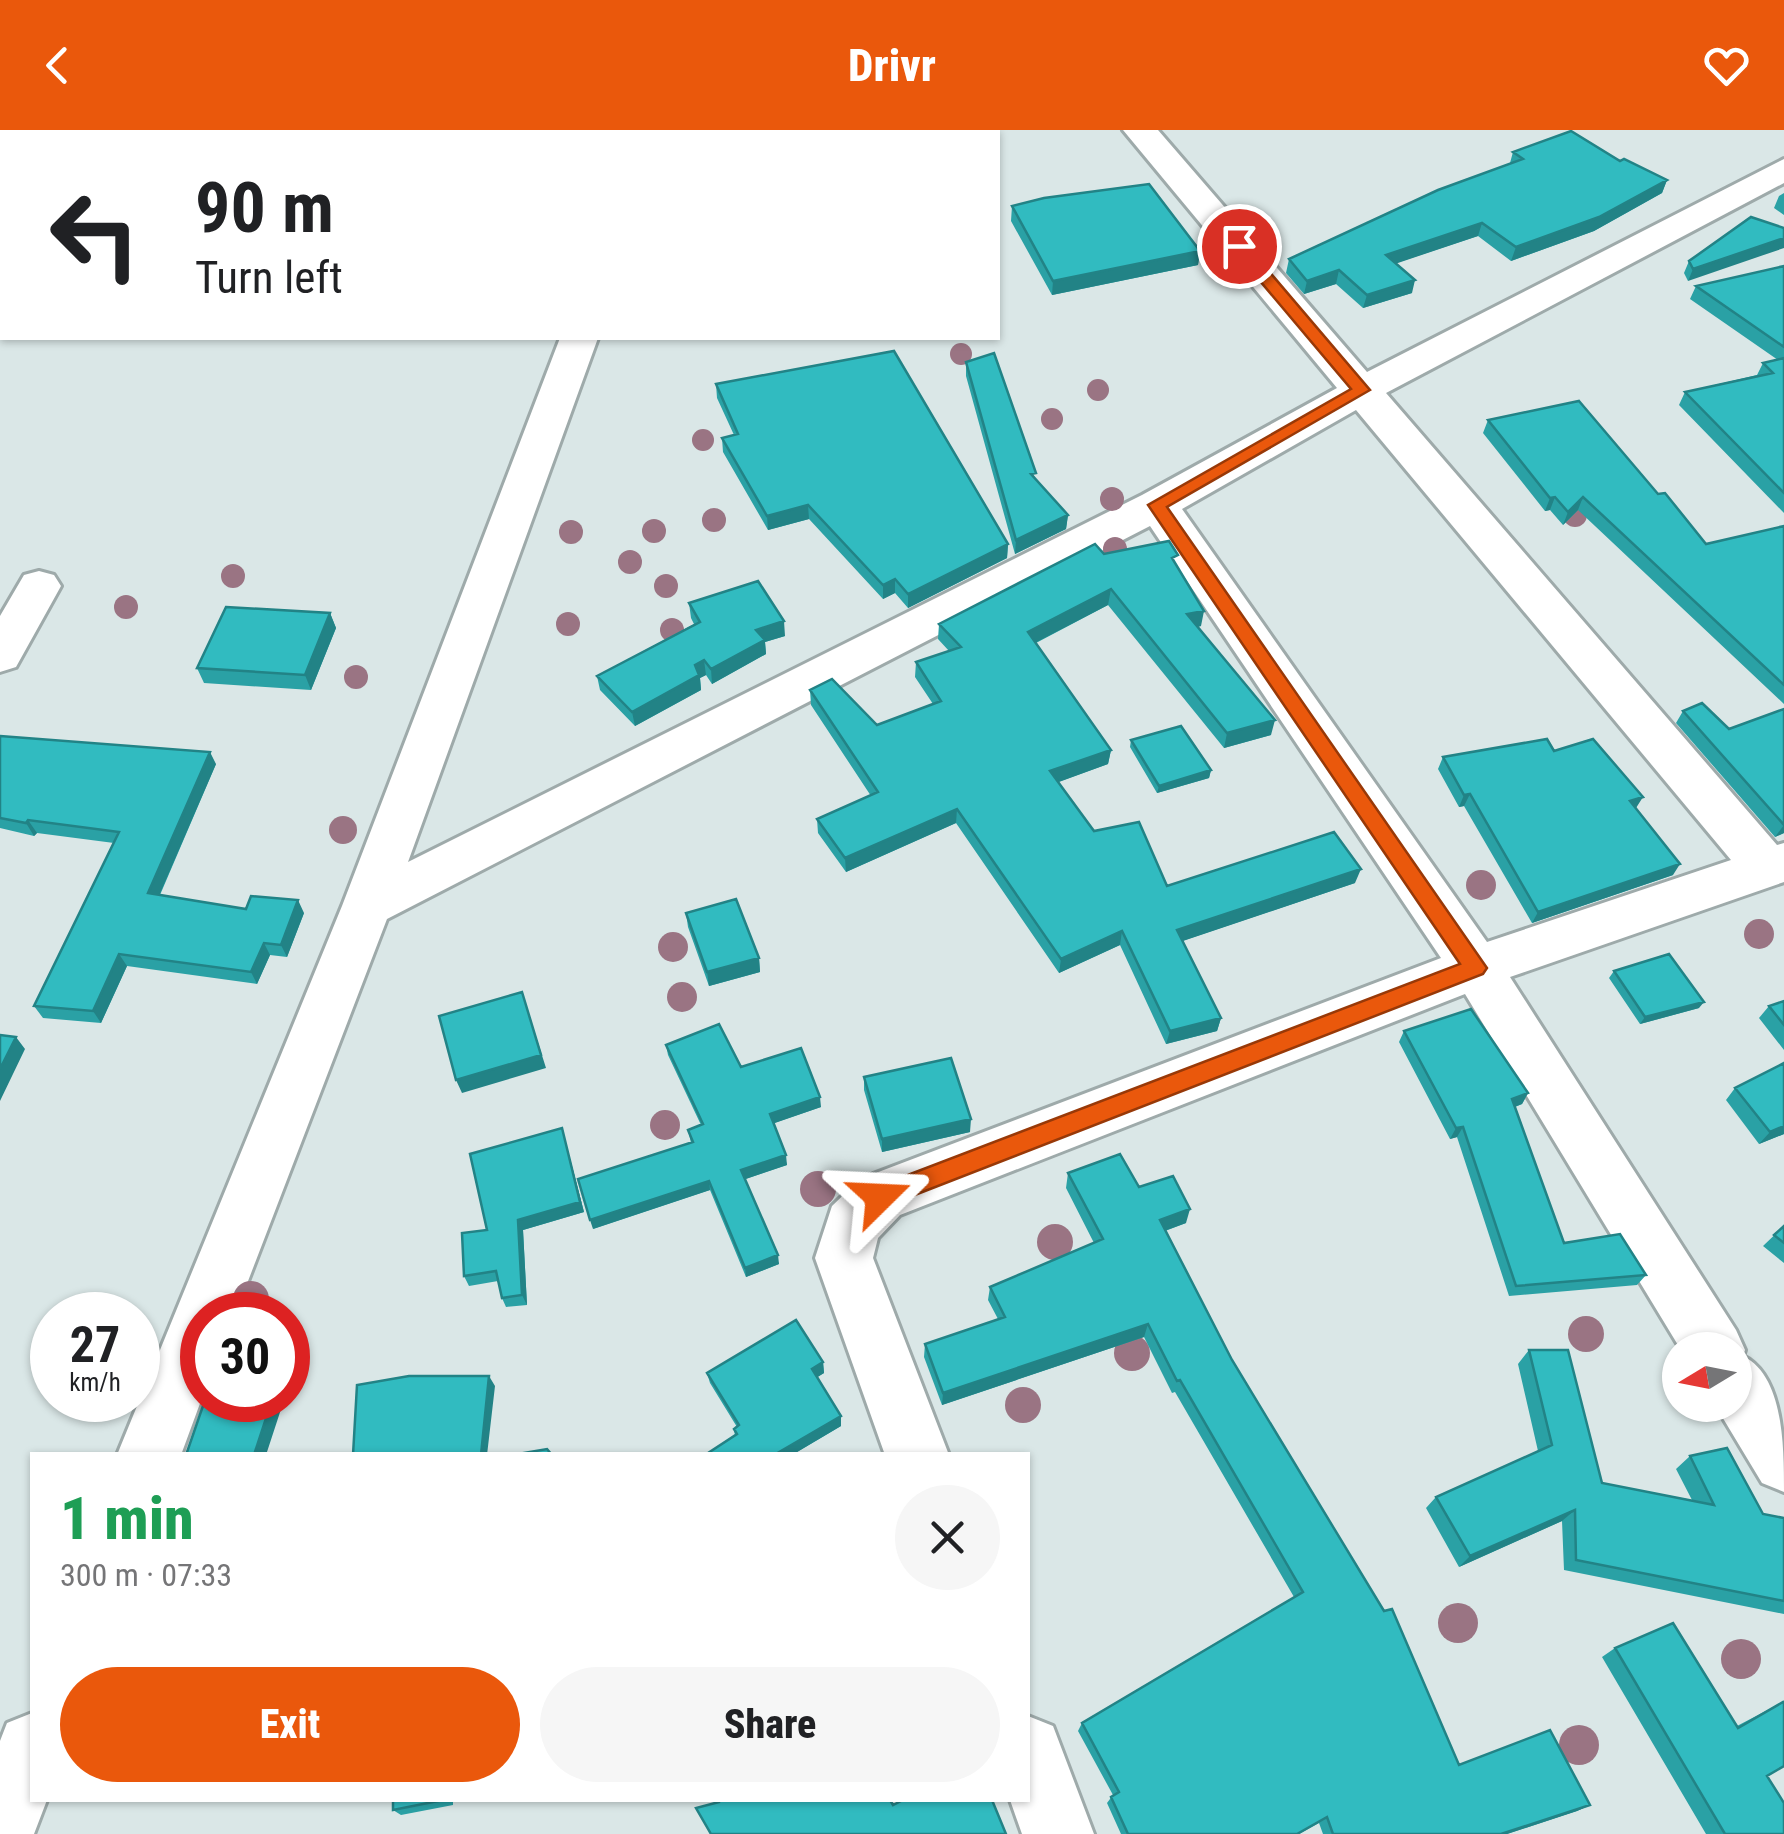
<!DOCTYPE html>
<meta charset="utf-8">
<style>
body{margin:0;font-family:"Roboto Condensed",sans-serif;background:#f6f6f6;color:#202124;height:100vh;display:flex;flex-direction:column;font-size:38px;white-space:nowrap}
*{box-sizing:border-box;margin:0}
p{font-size:32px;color:#757577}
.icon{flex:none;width:55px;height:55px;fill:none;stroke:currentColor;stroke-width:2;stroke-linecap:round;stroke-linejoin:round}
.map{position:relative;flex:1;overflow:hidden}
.details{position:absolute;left:30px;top:1322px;width:1000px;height:350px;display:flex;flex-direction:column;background:#fff;border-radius:0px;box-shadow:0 2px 8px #0004}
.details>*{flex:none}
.guide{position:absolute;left:0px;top:0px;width:1000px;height:210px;box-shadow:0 2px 8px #0004;background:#fff;color:#202124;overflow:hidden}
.needle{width:65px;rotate:260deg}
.tools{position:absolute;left:1662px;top:1202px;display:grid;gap:20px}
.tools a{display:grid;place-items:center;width:90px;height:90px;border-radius:50%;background:#fff;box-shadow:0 2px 8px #0004;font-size:50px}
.speed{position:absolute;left:30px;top:1162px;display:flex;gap:20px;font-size:50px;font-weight:700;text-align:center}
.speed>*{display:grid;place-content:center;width:130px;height:130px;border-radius:50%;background:#fff;box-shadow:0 2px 8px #0004;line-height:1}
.speed small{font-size:25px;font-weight:400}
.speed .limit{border:15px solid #d22;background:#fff;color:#111}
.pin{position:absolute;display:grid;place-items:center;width:85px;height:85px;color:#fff;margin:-42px;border:5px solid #fff;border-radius:50%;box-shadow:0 2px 10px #0007}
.me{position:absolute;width:110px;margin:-55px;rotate:69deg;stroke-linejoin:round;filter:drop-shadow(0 0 8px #0008)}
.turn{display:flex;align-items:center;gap:35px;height:210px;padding:0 30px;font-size:45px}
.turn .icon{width:130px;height:130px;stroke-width:2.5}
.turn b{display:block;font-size:70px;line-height:85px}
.round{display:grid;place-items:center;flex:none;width:105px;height:105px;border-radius:52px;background:#f6f6f6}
.headline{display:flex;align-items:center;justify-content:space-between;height:170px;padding:0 30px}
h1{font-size:60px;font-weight:800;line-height:75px;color:#1e9e55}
.action{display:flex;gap:20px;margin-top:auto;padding:20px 30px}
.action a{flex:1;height:115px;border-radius:60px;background:#ea580c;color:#fff;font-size:40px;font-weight:800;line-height:115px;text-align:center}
.action a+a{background:#f6f6f6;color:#202124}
header{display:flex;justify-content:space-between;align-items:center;height:130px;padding:0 30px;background:#ea580c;color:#fff;font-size:45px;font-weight:800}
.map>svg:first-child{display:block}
</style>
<header><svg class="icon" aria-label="back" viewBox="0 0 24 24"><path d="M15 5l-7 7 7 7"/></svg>Drivr<svg class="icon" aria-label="heart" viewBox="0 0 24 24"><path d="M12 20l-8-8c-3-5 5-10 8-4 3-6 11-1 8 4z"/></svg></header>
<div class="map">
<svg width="1784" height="1704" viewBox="0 0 1784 1704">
<rect width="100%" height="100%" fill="#dae7e7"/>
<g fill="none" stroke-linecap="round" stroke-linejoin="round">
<!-- street casing -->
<g stroke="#9eaaaa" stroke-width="6">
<path id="street" d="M1123 0H1158L1367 242 1784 29V53L1386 263 1777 715 1784 713V752L1510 847 1736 1200 1745 1220 1743 1226C1784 1246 1784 1317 1784 1362L1762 1353 1715 1275H1735V1220H1681L1465 864 900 1085 878 1108 873 1128 949 1325H885L815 1128 832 1076 860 1049 1441 828 1150 396 387 789 235 1185H202V1268L181 1325H117L342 776 560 208H598L408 732 1142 365 1337 258ZM1356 280 1731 730 1487 812 1182 379Z
M39 441 54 445 61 456 16 537 0 542V486L24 445Z
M32 1583V1670H47L34 1704H0V1611L7 1593Z
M1028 1586 1053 1596 1094 1704H1022L1010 1670H1028Z"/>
</g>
<!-- street -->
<use href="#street" fill="#fff" fill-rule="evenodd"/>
</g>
<!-- trees -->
<g fill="#9a7483">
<circle cx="961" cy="224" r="11"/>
<circle cx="1098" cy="260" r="11"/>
<circle cx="1052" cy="289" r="11"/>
<circle cx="703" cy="310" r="11"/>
<circle cx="1112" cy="369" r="12"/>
<circle cx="1575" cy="385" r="12"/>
<circle cx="714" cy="390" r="12"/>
<circle cx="654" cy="401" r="12"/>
<circle cx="571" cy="402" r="12"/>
<circle cx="1115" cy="419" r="12"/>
<circle cx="630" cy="432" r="12"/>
<circle cx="233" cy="446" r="12"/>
<circle cx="666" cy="456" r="12"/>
<circle cx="126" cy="477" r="12"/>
<circle cx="568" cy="494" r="12"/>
<circle cx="672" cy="500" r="12"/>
<circle cx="356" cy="547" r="12"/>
<circle cx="343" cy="700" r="14"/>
<circle cx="1481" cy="755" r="15"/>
<circle cx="1759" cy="804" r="15"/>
<circle cx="673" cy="817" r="15"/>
<circle cx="682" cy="867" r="15"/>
<circle cx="665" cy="995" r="15"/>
<circle cx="818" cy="1059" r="18"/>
<circle cx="1055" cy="1112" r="18"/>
<circle cx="251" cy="1169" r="18"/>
<circle cx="1586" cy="1204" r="18"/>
<circle cx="1132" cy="1223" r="18"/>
<circle cx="1023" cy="1275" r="18"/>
<circle cx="1458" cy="1493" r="20"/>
<circle cx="1741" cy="1529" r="20"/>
<circle cx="1579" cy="1615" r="20"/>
</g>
<!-- wall -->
<path fill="#2aa1a5" d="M1513 22 1620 31 1667 50 1662 63 1594 101 1511 131 1478 106 1396 133 1412 163 1363 178 1336 154 1304 164 1286 143 1289 129 1510 33Z
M1784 63V85L1774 78 1779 66Z
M1012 76 1200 121 1198 135 1052 165 1011 91Z
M1751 87 1688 151 1684 143 1689 131Z
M1784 136V383L1679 275 1685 262 1757 245 1763 233 1778 230 1690 169 1696 156Z
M966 232 1036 349 1068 385 1066 399 1015 424 966 246Z
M716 254 1008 414 1007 428 908 478 895 463 883 469 809 389 768 400 723 322 722 308 734 305 717 268Z
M1488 290 1658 364 1706 414 1784 396V574L1578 380 1563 395 1550 380 1545 381 1483 303Z
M1104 424 1176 434 1201 496 1197 497 1271 605 1224 618 1108 475 1036 513 1111 620 1108 634 1058 652 1094 701 1167 756 1355 753 1182 811 1221 888 1217 901 1166 914 1120 815 1059 843 956 693 846 742 818 703 817 689 871 666 811 575 810 560 877 595 933 574 915 547 916 532 949 521 938 509 939 494Z
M689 473 785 506 765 512 766 524 712 554 706 545 700 548 701 560 635 596 600 560 597 546 694 494 691 488Z
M330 483 336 498 311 560 204 553 197 538Z
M1784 579V703L1775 707 1676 593 1683 581 1729 599Z
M0 606 216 634 160 765 246 779 304 783 287 827 270 825 257 854 127 836 101 893 43 888 34 876 114 713 37 703 34 706 0 698Z
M1131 610 1211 640 1209 648 1157 663 1130 617Z
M1554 621 1636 678 1673 745 1532 793 1464 676 1459 677 1438 639 1443 627Z
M686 783 759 828 760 842 709 856 688 797Z
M1614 841 1699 878 1640 894 1609 848Z
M1784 871V920L1759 888 1769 876Z
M1404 901 1528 963 1522 974 1515 977 1564 1113 1646 1145 1637 1155 1509 1166 1457 1007 1450 1009 1399 912Z
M666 915 741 937 821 977 774 993 787 1035 745 1049 779 1134 746 1147 710 1060 593 1099 691 1013 688 1000 701 995 668 925Z
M1784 933V1004L1759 1014 1726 970 1735 958Z
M864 947 970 1002 882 1022 864 960Z
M562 998 584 1082 523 1100 527 1175 506 1177 502 1168 498 1151 469 1156 464 1146 487 1100Z
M1068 1043 1139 1057 1186 1093 1165 1101 1232 1230 1459 1635 1590 1675 1577 1681 1507 1704H1323L1319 1693 1299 1704H1121L1107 1673 1113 1665 1078 1601 1082 1593 1294 1467 1175 1262 1172 1263 1144 1207 942 1275 924 1227 925 1214 998 1189 988 1170 990 1157 1094 1113 1066 1058Z
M1784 1096V1133L1763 1116Z
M1529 1220 1602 1353 1692 1370 1676 1339 1690 1326 1763 1384 1784 1388V1484L1564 1440 1562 1391 1459 1437 1426 1378 1436 1367 1538 1321 1518 1234Z
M823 1232 824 1243 817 1247 841 1286V1296L792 1325H705L735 1306 734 1299 737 1297 710 1253 707 1243Z
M1615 1518 1737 1596 1783 1572 1767 1646 1784 1704H1706L1602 1527Z
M393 1670H453V1675L401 1685 393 1680Z"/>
<!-- shaded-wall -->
<path fill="#228386" d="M1667 50 1662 63 1594 101 1511 131 1516 117Z
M1482 93 1478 106 1383 138 1386 125Z
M1784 108V118L1688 151 1693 139Z
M1200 121 1198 135 1052 165 1053 151Z
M1339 140 1336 154 1304 164 1307 151Z
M1415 150 1412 163 1363 178 1367 165Z
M1555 367 1550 380 1545 381 1550 368Z
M1583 367 1578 380 1563 395 1568 382Z
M808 375 809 389 768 400 767 386Z
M1068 385 1066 399 1015 424 1016 410Z
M1008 414 1007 428 908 478V464Z
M895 449V463L883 469V455Z
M1111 459 1108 475 1027 517 1028 502Z
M1204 481 1201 496 1184 500 1187 484Z
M330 483 336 498 311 560 305 545Z
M784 491 785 506 765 512 766 524 712 554 711 539 756 500Z
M704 530 706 545 700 548 701 560 635 596 632 582 695 535Z
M1275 590 1271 605 1224 618 1227 603Z
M1111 620 1108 634 1048 656 1050 641Z
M210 622 216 634 155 775 148 763Z
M1211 640 1209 648 1157 663 1159 656Z
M1470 664 1464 676 1459 677 1464 665Z
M1643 667 1636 678 1630 671Z
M957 679 956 693 846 742 845 728Z
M28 690 37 703 34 706 26 693Z
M1784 695V703L1775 707Z
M1680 734 1673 745 1532 793 1538 782Z
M1361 739 1355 753 1174 814 1177 800Z
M298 770 304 783 287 827 281 815Z
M1122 801 1120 815 1059 843 1061 829Z
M264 813 270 825 257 854 251 842Z
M119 824 127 836 101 893 93 881Z
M759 828 760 842 709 856 707 842Z
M522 862 546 938 462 963 456 950Z
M1704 872 1699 878 1640 894 1645 887Z
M1221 888 1217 901 1166 914 1170 901Z
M16 907 25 919 0 971V939Z
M1528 963 1522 974 1506 980 1512 969Z
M820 967 821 977 772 994 770 984Z
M971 989 970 1002 882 1022V1009Z
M1784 996V1004L1759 1014 1770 1002Z
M1463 997 1457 1007 1450 1009 1456 998Z
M562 998 584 1082 523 1100 527 1175 522 1165 518 1090Z
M786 1025 787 1035 743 1050 741 1040Z
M709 1051 710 1060 593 1099 590 1090Z
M1190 1079 1186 1093 1156 1104 1160 1090Z
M778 1125 779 1134 746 1147 745 1138Z
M1148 1194 1144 1207 942 1275 943 1263Z
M823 1232 824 1243 813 1250 812 1239Z
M288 1239 292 1245 288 1259Z
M489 1246 495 1256 487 1325H481Z
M272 1270H284L266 1325H254Z
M841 1286V1296L792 1325H774Z
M1575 1380 1562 1391 1459 1437 1470 1426Z
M1590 1675 1577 1681 1507 1704H1501Z"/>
<!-- building -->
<path fill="#31bbc0" stroke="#228386" stroke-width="2.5" d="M1571 1 1620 31 1624 29 1667 50 1599 87 1516 117 1482 93 1386 125 1415 150 1367 165 1339 140 1307 151 1289 129 1438 60 1523 29 1513 22Z
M1149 54 1200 121 1053 151 1012 76 1044 68Z
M1751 87 1784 98V108L1693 139 1689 131Z
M1784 136V217L1696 156Z
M894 221 1008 414 908 464 895 449 883 455 808 375 767 386 722 308 738 304 716 254Z
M994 223 1036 343 1031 344 1068 385 1016 410 966 232Z
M1784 228V363L1685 262 1773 243 1763 233Z
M1579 271 1658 364 1665 363 1706 414 1784 396V555L1583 367 1568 382 1555 367 1550 368 1488 290Z
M1169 411 1178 425 1172 428 1204 481 1187 484 1275 590 1227 603 1111 459 1028 502 1111 620 1050 641 1094 701 1139 692 1167 756 1334 702 1361 739 1177 800 1221 888 1170 901 1122 801 1061 829 957 679 845 728 817 689 878 662 810 560 832 549 877 595 941 571 916 532 961 517 939 494 1095 414 1104 424Z
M758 451 784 491 756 500 765 510 711 539 704 530 695 535 699 545 632 582 597 546 700 492 689 473Z
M226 477 330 483 305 545 197 538Z
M1702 573 1729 599 1784 579V695L1683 581Z
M1181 596 1211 640 1159 656 1131 610Z
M0 606 210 622 148 763 246 779 251 766 298 770 281 815 264 813 251 842 119 824 93 881 34 876 119 702 28 690 26 693 0 688Z
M1547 609 1554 621 1593 609 1643 667 1630 671 1680 734 1538 782 1470 664 1464 665 1443 627Z
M736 769 759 828 707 842 686 783Z
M1669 824 1704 872 1645 887 1614 841Z
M522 862 541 925 456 950 439 886Z
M1784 871V895L1769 876Z
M1471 879 1528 963 1512 969 1564 1113 1620 1104 1646 1145 1516 1156 1463 997 1456 998 1404 901Z
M719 894 741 937 801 918 820 967 770 984 786 1025 741 1040 778 1125 745 1138 709 1051 590 1090 578 1049 693 1012 688 1000 703 994 666 915Z
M0 905 16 907 0 939Z
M951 928 971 989 882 1009 864 947Z
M1784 933V996L1770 1002 1735 958Z
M562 998 580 1072 518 1090 522 1165 502 1168 496 1141 464 1146 462 1103 487 1100 470 1024Z
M1120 1024 1139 1057 1173 1046 1190 1079 1160 1090 1232 1230 1384 1481 1392 1479 1459 1635 1550 1600 1590 1675 1501 1704H1333L1327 1687 1297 1704H1128L1111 1667 1119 1662 1082 1593 1303 1462 1180 1250 1177 1251 1148 1194 943 1263 925 1214 1005 1187 990 1157 1103 1109 1068 1043Z
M1784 1096V1113L1774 1105Z
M796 1190 823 1232 812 1239 841 1286 774 1325H705L737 1304 734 1299 739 1295 707 1243Z
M1529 1220H1568L1602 1353 1714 1375 1690 1326 1727 1318 1763 1384 1784 1388V1471L1576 1430 1575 1380 1470 1426 1436 1367 1552 1315Z
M409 1246H489L481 1325H353L357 1255Z
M205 1270H272L254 1325H186Z
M547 1319 552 1325H512Z
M1673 1493 1738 1598 1783 1572 1784 1574V1636L1767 1646 1784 1673V1704H1725L1615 1518Z
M393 1670H443L393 1680Z
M719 1670H890L893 1675 903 1670H992L1006 1704H711L696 1678 719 1672Z"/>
<!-- route -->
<path fill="#ea580c" stroke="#983908" stroke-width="2.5" d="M1233 112H1244L1370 260 1167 377 1487 838 1483 844 889 1075 880 1078 871 1075 868 1067 871 1059 1460 834 1148 375 1351 259 1233 119Z"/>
</svg>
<div class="tools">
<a><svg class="needle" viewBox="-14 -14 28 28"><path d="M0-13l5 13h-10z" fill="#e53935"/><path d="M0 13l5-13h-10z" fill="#757577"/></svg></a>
</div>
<div class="speed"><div>27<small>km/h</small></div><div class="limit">30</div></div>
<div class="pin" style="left:1239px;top:116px;background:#d93025"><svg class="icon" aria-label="arrive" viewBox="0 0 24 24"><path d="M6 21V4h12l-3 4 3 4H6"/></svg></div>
<svg class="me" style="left:880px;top:1067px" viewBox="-20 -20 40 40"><path d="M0-17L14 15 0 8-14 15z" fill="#ea580c" stroke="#fff" stroke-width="4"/></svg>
<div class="guide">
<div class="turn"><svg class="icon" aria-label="left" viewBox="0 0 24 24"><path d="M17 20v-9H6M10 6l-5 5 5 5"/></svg><div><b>90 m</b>Turn left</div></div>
</div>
<section class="details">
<div class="headline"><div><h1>1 min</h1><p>300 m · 07:33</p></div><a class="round"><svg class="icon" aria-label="close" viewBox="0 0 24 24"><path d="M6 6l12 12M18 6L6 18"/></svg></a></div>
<div class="action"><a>Exit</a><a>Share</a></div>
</section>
</div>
